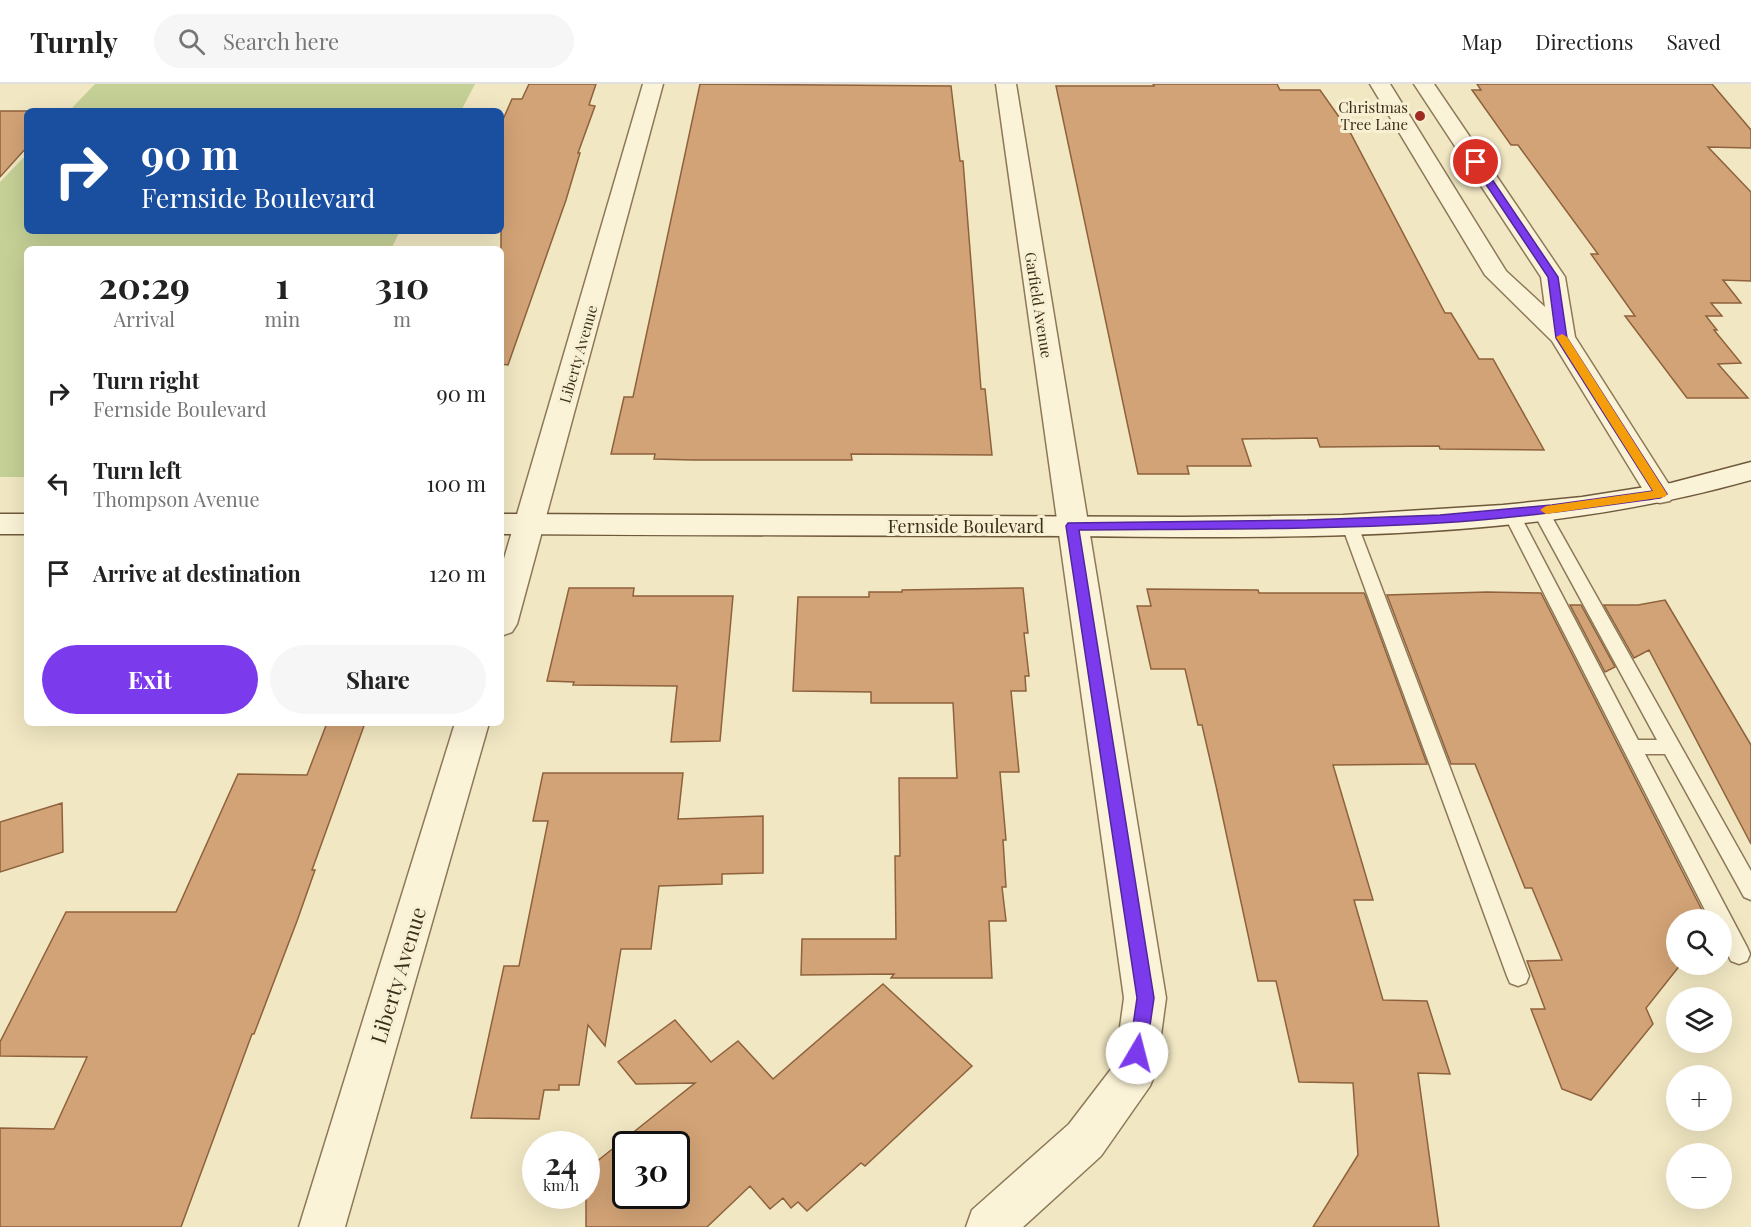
<!DOCTYPE html>
<meta charset="utf-8">
<style>
body{margin:0;font-family:"Playfair Display",serif;background:#f6f6f6;color:#222;height:100vh;display:flex;flex-direction:column;font-size:22px;white-space:nowrap}
*{box-sizing:border-box;margin:0}
p{font-size:20px;color:#767676}
.icon{flex:none;width:33px;height:33px;fill:none;stroke:currentColor;stroke-width:2;stroke-linecap:round;stroke-linejoin:round}
.map{position:relative;flex:1;overflow:hidden}
.panel{position:absolute;left:24px;top:162px;width:480px;height:480px;display:flex;flex-direction:column;background:#fff;border-radius:9px;box-shadow:0 6px 24px #0002}
.panel>*{flex:none}
.guide{position:absolute;left:24px;top:24px;width:480px;height:126px;border-radius:9px;box-shadow:0 6px 24px #0002;background:#1a4fa0;color:#fff;overflow:hidden}
.fabs{position:absolute;left:1666px;top:825px;display:grid;gap:12px}
.fabs a{display:grid;place-items:center;width:66px;height:66px;border-radius:50%;background:#fff;box-shadow:0 6px 24px #0002;font-size:30px}
.speed{position:absolute;left:522px;top:1047px;display:flex;gap:12px;font-size:30px;font-weight:700;text-align:center}
.speed>*{display:grid;place-content:center;width:78px;height:78px;border-radius:50%;background:#fff;box-shadow:0 6px 24px #0002;line-height:1}
.speed small{font-size:15px;font-weight:400}
.speed .limit{border:3px solid #111;border-radius:9px;background:#fff;color:#111}
.pin{position:absolute;display:grid;place-items:center;width:51px;height:51px;color:#fff;margin:-26px;border:3px solid #fff;border-radius:50%;box-shadow:0 2px 6px #0007}
.me{position:absolute;width:66px;margin:-33px;rotate:8deg;stroke-linejoin:round;filter:drop-shadow(0 0 4px #0008)}
.turn{display:flex;align-items:center;gap:21px;height:126px;padding:0 18px;font-size:27px}
.turn .icon{width:78px;height:78px;stroke-width:2.5}
.turn b{display:block;font-size:42px;line-height:51px}
.eta{display:flex;justify-content:space-evenly;align-items:center;height:102px;text-align:center}
.eta b{font-size:36px;font-weight:700;line-height:42px}
.button{display:flex;gap:12px;margin-top:auto;padding:12px 18px}
.button a{flex:1;height:69px;border-radius:36px;background:#7c3aed;color:#fff;font-size:24px;font-weight:700;line-height:69px;text-align:center}
.button a+a{background:#f6f6f6;color:#222}
ul{padding:0;list-style:none}
li{display:flex;align-items:center;gap:18px;height:90px;padding:0 18px}
li div{flex:1}
li b{display:block;font-size:22px}
li em{font-style:normal}
header{display:flex;align-items:center;gap:36px;box-sizing:border-box;height:84px;padding:0 30px;background:#fff;border-bottom:2px solid #e0e0e0}
header strong{font-size:28px}
nav{display:flex;gap:33px;margin-inline-start:auto;font-size:21px}
.search{width:420px;height:54px;background:#f6f6f6;display:flex;align-items:center;gap:15px;box-sizing:border-box;padding:0 21px;border-radius:33px;color:#767676;font-size:22px}
.map>svg:first-child{display:block}
</style>
<header>
<strong>Turnly</strong>
<div class="search"><svg class="icon" aria-label="search" viewBox="0 0 24 24"><circle cx="10" cy="10" r="6"/><path d="M15 15l6 6"/></svg>Search here</div>
<nav><a>Map</a><a>Directions</a><a>Saved</a></nav>
</header>
<div class="map">
<svg width="1751" height="1143" viewBox="0 0 1751 1143">
<rect width="100%" height="100%" fill="#f1e7c3"/>
<!-- green -->
<path fill="#c5d096" d="M95 0H475L461 27H69Z
M27 70V147H400L391 165H27V393H0V98Z"/>
<!-- building -->
<path fill="#d2a376" stroke="#8e623c" stroke-width="1.5" fill-rule="evenodd" d="M529 0H596L589 21 595 22 578 69H580L566 116 508 281 501 280V40L512 15H522Z
M700 0 951 2 960 77H963L981 305H985L992 371 851 370 852 376H693L654 375 655 370H611L624 313H633Z
M1153 0H1277L1280 6H1320L1351 50 1445 229H1451L1479 275H1493L1544 366 1440 365 1439 362 1320 363 1317 354 1242 355 1251 382H1187L1189 390H1138L1056 2H1154Z
M1477 0H1712L1751 46V64L1708 63 1751 108V197L1723 196 1741 219H1711L1722 232H1706L1717 246H1714L1741 279 1718 280 1748 314H1687L1625 232H1635L1591 170H1598L1518 61H1511L1472 6H1481Z
M0 27H61H27V63L0 93Z
M569 504H634L633 512H733L720 657 671 658 677 602 573 601 574 598 547 597Z
M1023 504 1028 549H1024L1029 592H1025L1026 607H1011L1019 688H1000L1006 756H1003L1006 803H1002L1006 837H989L992 894H891L894 890 801 891 802 855H896L895 772H900L899 694H957L953 619H871V608L793 607 798 513H869V508H902V506Z
M1147 505 1258 506 1259 509H1364L1365 511 1427 680 1333 681 1373 816H1354L1383 916 1427 917 1450 990 1418 989 1439 1143H1313L1358 1071 1353 999 1299 998 1276 897H1258L1216 702 1202 641H1198L1185 585H1151L1137 522H1151Z
M1487 508 1541 509 1707 836H1677V880H1681L1646 924 1653 940 1591 1016 1562 1005 1531 925H1545L1527 877 1562 876 1532 804H1525L1475 680H1451L1387 511Z
M1665 516 1751 661V760L1649 566 1634 574 1604 521H1638Z
M1570 521H1581L1615 583 1605 588Z
M327 639H365L312 786H315L297 837 254 950H252L181 1143H0V1044L54 1045 87 973 0 972V958L66 828H176L238 690 307 691Z
M543 689H683L678 735 763 732V789L722 790V800L659 802 651 865H621L605 962 588 941 579 1001H559V1006H544L539 1035 471 1034 504 882H519L548 737H533Z
M62 719 63 768 0 788V738Z
M883 900 972 982 865 1082 861 1079 807 1127 798 1118 791 1124 783 1114 770 1125 750 1102 707 1143H586V1086L695 999 636 1000 618 978 675 936 711 978 738 957 773 995ZM626 1060H676V1112H626Z"/>
<g fill="none" stroke-linecap="round" stroke-linejoin="round">
<!-- service casing -->
<g stroke="#8d7858" stroke-width="3">
<path id="service" d="M1540 421 1546 422 1548 426 1751 787V816L1744 813 1665 670H1645L1747 863 1750 870 1747 877 1739 880 1731 877 1722 859V836H1710L1503 429 1505 425H1517L1519 429 1638 656H1657L1532 426 1534 422Z
M1349 434 1355 435 1357 439 1529 892 1526 899 1518 902 1510 899 1507 892 1341 439 1343 435Z"/>
</g>
<!-- minor casing -->
<g stroke="#8d7858" stroke-width="3">
<path id="minor" d="M643 0H663L517 540 512 548 501 552V485Z
M996 0H1016L1166 914 1156 988 1150 1002 1101 1072 1023 1143H966L972 1126 1069 1040 1115 980 1124 914Z
M1370 0H1390L1506 187 1545 223 1541 193 1414 0H1434L1565 193 1575 253 1675 410 1670 417 1660 419 1650 417 1552 257 1485 191Z
M455 639H489L345 1143H299Z"/>
</g>
<!-- secondary casing -->
<g stroke="#6f593b" stroke-width="3">
<path id="secondary" d="M1751 378V396C1528 459 1292 454 1062 452 875 451 688 452 501 450V430L1182 433 1343 431 1503 421 1582 413 1671 399Z
M0 430H27V450H0Z"/>
</g>
<!-- service -->
<use href="#service" fill="#fbf3d7" fill-rule="evenodd"/>
<!-- minor -->
<use href="#minor" fill="#fbf3d7" fill-rule="evenodd"/>
<!-- secondary -->
<use href="#secondary" fill="#fbf3d7" fill-rule="evenodd"/>
</g>
<!-- route -->
<path fill="#7c3aed" stroke="#51269a" stroke-width="1.5" d="M1473 76H1479L1558 193 1567 254 1667 410 1660 414C1587 424 1513 435 1439 439 1319 446 1199 445 1079 446L1154 914 1146 969 1144 975 1137 978 1131 975 1129 969 1137 914 1066 442 1068 439 1307 436 1440 431 1552 421 1653 407 1556 254 1548 193 1471 78Z"/>
<!-- slow -->
<path fill="#f59e0b" d="M1562 250 1567 253 1667 410 1665 413 1546 430 1540 426 1546 422 1653 407 1556 253Z"/>
<!-- markers -->
<circle fill="#a02b23" stroke="#f8f0d3" stroke-width="2" cx="1420" cy="32" r="6"/>
<g text-anchor="middle" dominant-baseline="central" stroke-width="6" stroke-linejoin="round" paint-order="stroke">
<!-- far-poi labels -->
<g font-size="15" fill="#3c2e1d" stroke="#f8f0d3" text-anchor="end">
<text x="1408" y="23">Christmas<tspan x="1408" dy="17">Tree Lane</tspan></text>
</g>
<!-- far-street labels -->
<g font-size="15" fill="#3c2e1d" stroke="#f8f0d3">
<text transform="translate(1039 221) rotate(81)">Garfield Avenue</text>
<text transform="translate(578 270) rotate(-74)">Liberty Avenue</text>
</g>
<!-- street labels -->
<g font-size="18" fill="#3c2e1d" stroke="#f8f0d3">
<text x="966" y="442">Fernside Boulevard</text>
</g>
<!-- near-street labels -->
<g font-size="21" fill="#3c2e1d" stroke="#f8f0d3">
<text transform="translate(397 891) rotate(-73)">Liberty Avenue</text>
</g>
</g>
</svg>
<div class="fabs">
<a><svg class="icon" aria-label="search" viewBox="0 0 24 24"><circle cx="10" cy="10" r="6"/><path d="M15 15l6 6"/></svg></a>
<a><svg class="icon" aria-label="layers" viewBox="0 0 24 24"><path d="M12 4l9 5-9 5-9-5zM3 14l9 5 9-5"/></svg></a>
<a>+</a>
<a>−</a>
</div>
<div class="speed"><div>24<small>km/h</small></div><div class="limit">30</div></div>
<div class="pin" style="left:1476px;top:78px;background:#d93025"><svg class="icon" aria-label="arrive" viewBox="0 0 24 24"><path d="M6 21V4h12l-3 4 3 4H6"/></svg></div>
<svg class="me" style="left:1137px;top:969px" viewBox="-20 -20 40 40"><circle r="19" fill="#fff"/><path d="M0-13L10 11 0 6-10 11z" fill="#7c3aed"/></svg>
<div class="guide">
<div class="turn"><svg class="icon" aria-label="right" viewBox="0 0 24 24"><path d="M7 20v-9h11M14 6l5 5-5 5"/></svg><div><b>90 m</b>Fernside Boulevard</div></div>
</div>
<section class="panel">
<div class="eta">
<div><b>20:29</b><p>Arrival</p></div>
<div><b>1</b><p>min</p></div>
<div><b>310</b><p>m</p></div>
</div>
<ul>
<li><svg class="icon" aria-label="right" viewBox="0 0 24 24"><path d="M7 20v-9h11M14 6l5 5-5 5"/></svg><div><b>Turn right</b><p>Fernside Boulevard</p></div><em>90 m</em></li>
<li><svg class="icon" aria-label="left" viewBox="0 0 24 24"><path d="M17 20v-9H6M10 6l-5 5 5 5"/></svg><div><b>Turn left</b><p>Thompson Avenue</p></div><em>100 m</em></li>
<li><svg class="icon" aria-label="arrive" viewBox="0 0 24 24"><path d="M6 21V4h12l-3 4 3 4H6"/></svg><div><b>Arrive at destination</b></div><em>120 m</em></li>
</ul>
<div class="button"><a>Exit</a><a>Share</a></div>
</section>
</div>
